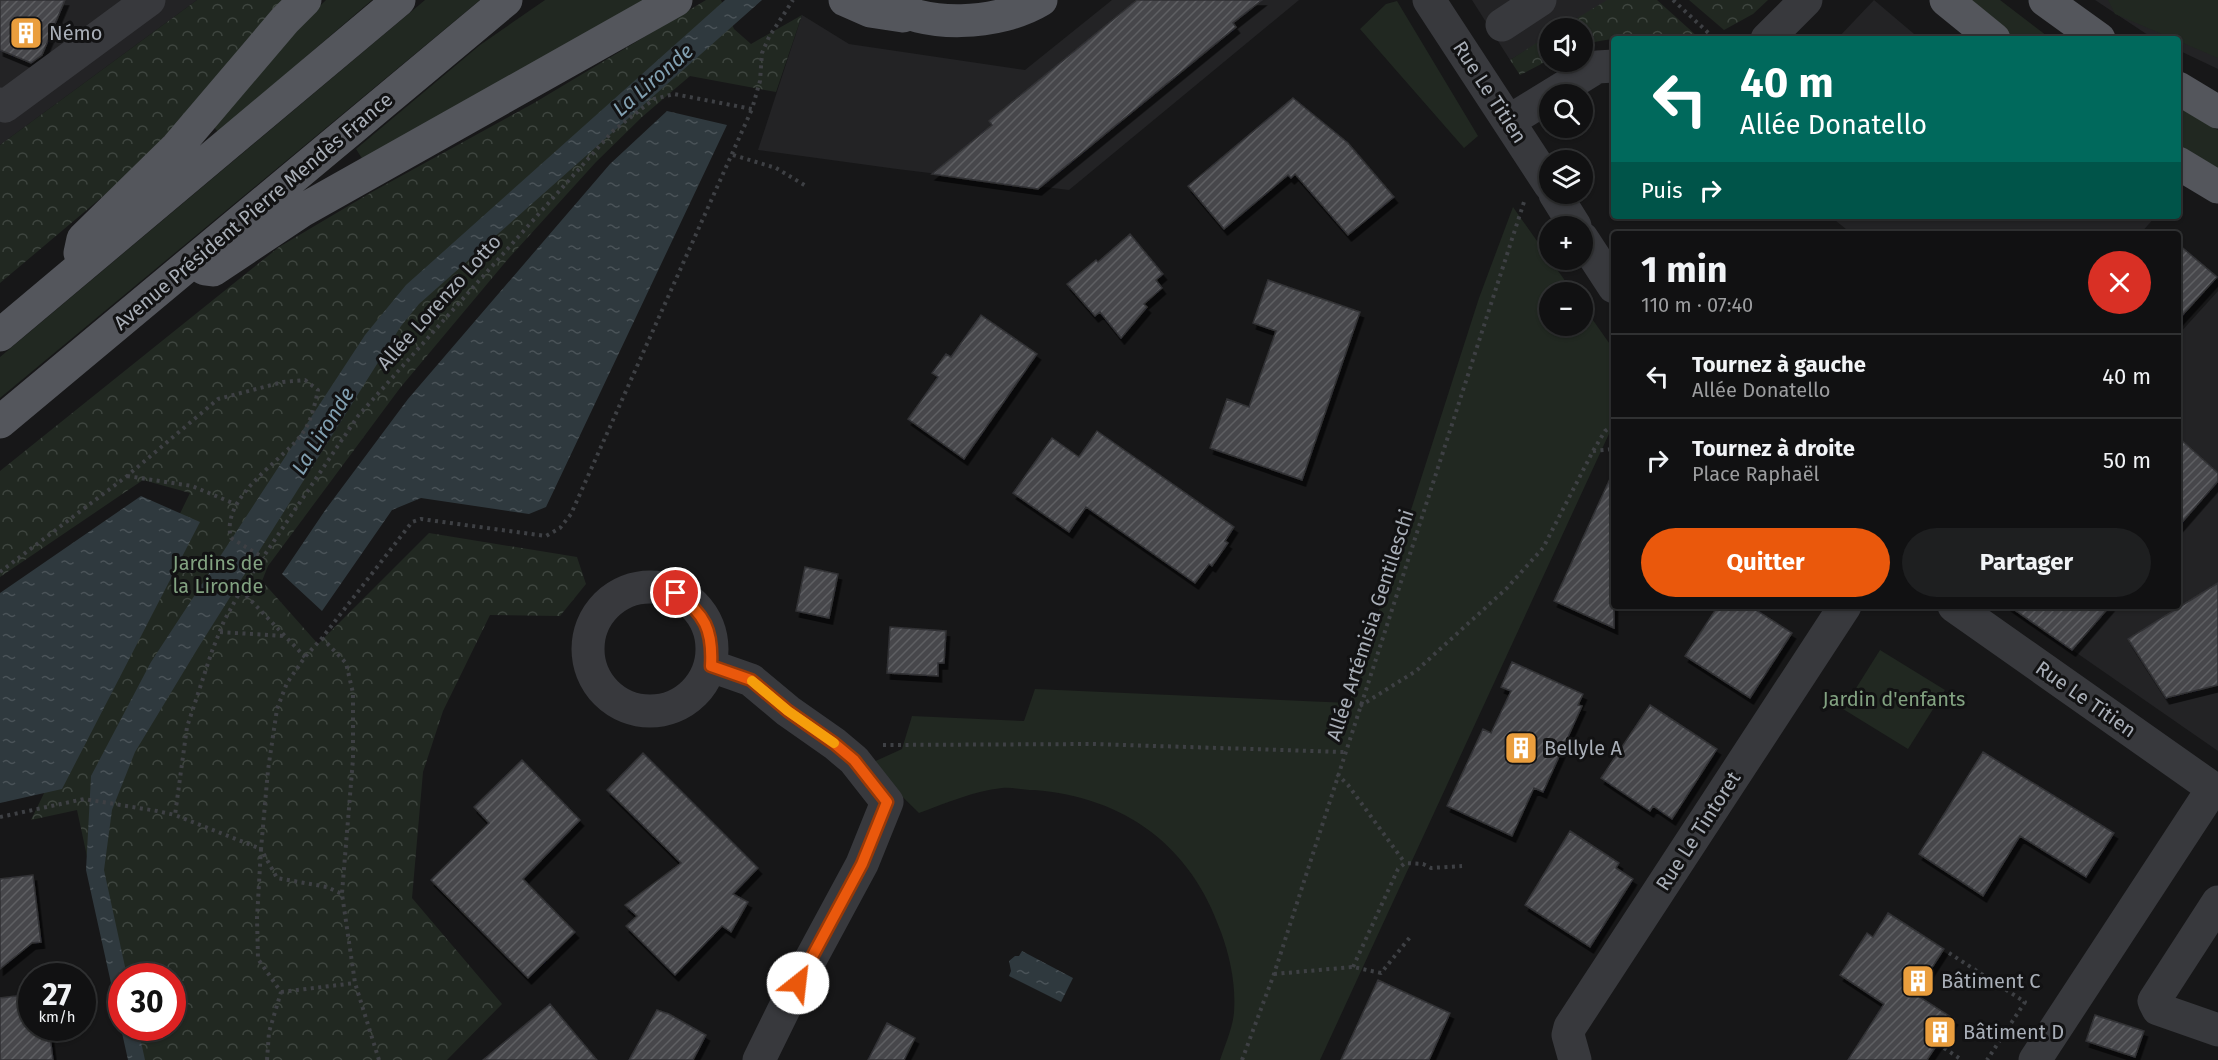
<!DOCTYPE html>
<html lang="fr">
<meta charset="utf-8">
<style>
body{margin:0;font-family:"Fira Sans",sans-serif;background:#1e1f20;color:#f1f3f6;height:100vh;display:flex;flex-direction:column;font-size:22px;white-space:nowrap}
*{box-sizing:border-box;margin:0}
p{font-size:20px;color:#9c9d9f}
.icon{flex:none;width:33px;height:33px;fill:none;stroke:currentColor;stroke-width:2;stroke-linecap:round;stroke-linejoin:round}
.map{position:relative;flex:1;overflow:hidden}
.side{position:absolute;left:1611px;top:231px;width:570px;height:378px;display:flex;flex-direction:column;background:#111112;border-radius:6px;box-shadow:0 2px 4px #0004,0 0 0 2px #303132}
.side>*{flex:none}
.guide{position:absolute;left:1611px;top:36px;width:570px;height:183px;border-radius:6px;box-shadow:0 2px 4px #0004,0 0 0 2px #303132;background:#00695c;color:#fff;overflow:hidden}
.tools{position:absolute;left:1539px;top:18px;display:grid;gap:12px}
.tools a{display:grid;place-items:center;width:54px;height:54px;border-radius:50%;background:#111112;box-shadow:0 2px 4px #0004,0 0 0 2px #303132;font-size:30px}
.speed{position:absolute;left:18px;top:963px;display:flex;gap:12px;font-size:30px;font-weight:700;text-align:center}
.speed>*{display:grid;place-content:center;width:78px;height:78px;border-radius:50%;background:#111112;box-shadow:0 2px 4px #0004,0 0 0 2px #303132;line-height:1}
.speed small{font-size:15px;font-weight:400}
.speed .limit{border:9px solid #d22;background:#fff;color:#111}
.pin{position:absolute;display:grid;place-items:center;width:51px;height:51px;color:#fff;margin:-26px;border:3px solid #fff;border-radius:50%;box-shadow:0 2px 6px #0007}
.me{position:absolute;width:66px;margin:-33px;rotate:29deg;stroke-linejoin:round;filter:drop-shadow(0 0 4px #0008)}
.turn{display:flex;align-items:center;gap:21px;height:126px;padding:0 30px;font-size:27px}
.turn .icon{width:78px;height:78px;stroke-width:2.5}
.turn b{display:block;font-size:42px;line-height:51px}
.then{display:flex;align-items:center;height:57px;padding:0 30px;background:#0003;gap:12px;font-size:22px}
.round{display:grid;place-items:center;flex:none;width:63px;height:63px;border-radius:32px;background:#1e1f20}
.headline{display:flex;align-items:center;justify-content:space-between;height:102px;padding:0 30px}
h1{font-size:36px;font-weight:700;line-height:45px}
.action{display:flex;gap:12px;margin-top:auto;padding:12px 30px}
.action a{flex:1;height:69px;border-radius:36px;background:#ea580c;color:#fff;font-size:24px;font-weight:700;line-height:69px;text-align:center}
.action a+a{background:#1e1f20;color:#f1f3f6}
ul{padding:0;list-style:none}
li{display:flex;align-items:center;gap:18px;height:84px;padding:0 30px;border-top:2px solid #303132}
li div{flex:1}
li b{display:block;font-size:22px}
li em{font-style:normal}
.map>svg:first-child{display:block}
</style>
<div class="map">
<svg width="2218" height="1060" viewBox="0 0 2218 1060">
<defs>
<pattern id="forest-crowns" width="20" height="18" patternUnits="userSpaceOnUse" patternTransform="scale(1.5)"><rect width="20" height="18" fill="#212821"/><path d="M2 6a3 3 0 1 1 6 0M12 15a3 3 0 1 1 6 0" fill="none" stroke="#3e453f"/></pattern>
<pattern id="water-ripples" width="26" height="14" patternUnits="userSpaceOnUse" patternTransform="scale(1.5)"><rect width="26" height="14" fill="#2f393e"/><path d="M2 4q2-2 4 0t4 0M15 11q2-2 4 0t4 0" fill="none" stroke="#4a5358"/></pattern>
<pattern id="building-hatch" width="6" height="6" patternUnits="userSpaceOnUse" patternTransform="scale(1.5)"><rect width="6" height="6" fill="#46474b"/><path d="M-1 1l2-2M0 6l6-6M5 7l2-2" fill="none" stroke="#5e5f63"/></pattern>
<filter id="shadow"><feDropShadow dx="3.5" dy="6" stdDeviation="0" flood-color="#0009"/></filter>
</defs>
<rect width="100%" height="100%" fill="#171718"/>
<!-- built -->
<path fill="#232325" d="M0 0H197L0 145Z
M1112 0H1299L1069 190 897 169 758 150 802 15 849 44 1025 70Z
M1472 0H1610L1562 28H1550L1549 36 1510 60Z
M1874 0 1920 39H1837Z
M2095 0H2218V69L2178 50V39H2154Z
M1830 216H2156L2140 234H1852Z
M2218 291V751L2009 606H2178V335Z"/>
<!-- green -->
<path fill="#212821" d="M326 0H372L218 132 213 126 286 39Z
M425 0H480L0 398V357Z
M545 0H644L363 160 356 149 480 45Z
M1963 0H2000L2051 39H2012Z
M2108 0H2218V58L2115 14Z
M1397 1 1478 136 1464 148 1360 29 1386 4Z
M2178 106 2218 130V171L2178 147Z
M1513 207 1573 292H1550V326H1582L1583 306 1614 350V423L1320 1060H1220C1225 1045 1233 1027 1234 1012 1236 984 1230 957 1221 932 1191 845 1124 797 1034 790 1024 790 1012 787 1002 788 974 791 946 803 919 813L869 764 902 749 912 716 1024 721 1035 689 1349 703 1479 298Z
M1880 650 1945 690 1908 749 1843 709Z"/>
<!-- forest -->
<path fill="url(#forest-crowns)" d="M197 0H289L133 171 0 283V145Z
M706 0H721L734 29 751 44 802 15 776 92 690 76 642 117 596 162 508 259 400 388 268 566 262 581 318 644 429 533 577 557 586 584 560 616 490 615 443 711 423 772 412 898 502 1004 447 1060H132L125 1028H172V976H122L121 1014 77 810 31 820 190 493 143 480 0 577V471L279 247 372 192 534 103Z
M1607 0H1657L1698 37C1660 41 1620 33 1583 45L1582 28H1561Z
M1689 0H1768L1753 14 1724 30Z
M1549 35V60L1520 75 1510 60Z"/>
<!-- water -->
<path fill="url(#water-ripples)" d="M725 0H762L419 304 401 326 198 648 135 752 112 810 104 870 127 976H122V1028H138L145 1060H128L86 870 91 776 151 662 365 335 406 285Z
M667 111 727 125 546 507 529 514 421 498 392 510 322 611 282 574 326 509 408 399 610 164Z
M141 496 200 522 62 789 0 803V593Z
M1022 951 1073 978 1061 1002 1009 976 1011 971 1009 961 1015 956H1019Z"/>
<!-- building -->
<path fill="url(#building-hatch)" stroke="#313134" stroke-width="1.5" filter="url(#shadow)" d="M0 0H65L42 55 31 63 0 50Z
M1137 0H1262L1233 23 1236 27 1038 189 932 174 992 125 989 121Z
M1293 98 1348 143 1394 197 1348 235 1295 174 1291 178 1288 175 1224 229 1188 186Z
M1130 234 1163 274 1156 280 1162 288 1144 304 1147 307 1121 338 1100 312 1095 316 1067 284 1096 260 1098 262Z
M2178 244 2217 277 2178 320Z
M1268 280 1360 312 1302 480 1210 448 1227 399 1249 407 1276 331 1253 323Z
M981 315 1037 354 964 459 908 419 938 377 932 373 946 354 951 357Z
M1097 431 1234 527 1225 541 1228 543 1212 566 1209 564 1195 583 1086 507 1069 532 1013 493 1052 438 1079 457Z
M2178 437 2218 473V481L2178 527Z
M1614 470V628L1554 601Z
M805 567 838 574 829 618 796 611Z
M2218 583V685L2166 698 2128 639Z
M1718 606H1750L1792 633 1750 698 1685 656Z
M2009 606H2110L2072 650Z
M890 627 946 631 944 663H938V676L887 673Z
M1512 662 1583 694 1578 705 1582 706 1543 792 1534 788 1512 836 1447 806 1483 729 1491 733 1511 691 1501 687Z
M1650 705 1717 749 1672 819 1653 806 1650 811 1601 778Z
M1983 752 2114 833 2086 877 2020 836 1983 896 1919 854Z
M643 753 758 868 733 894 748 902 731 932 722 926 675 975 626 926 637 916 625 905 681 863 607 790Z
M522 760 580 820 523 879 575 932 528 978 431 880 489 823 474 807Z
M1570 831 1619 863 1616 868 1633 879 1590 947 1525 905Z
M33 875 41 942 32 943 0 969V879Z
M1888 913 1944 949 1915 994 1954 1019 1927 1060H1848L1884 1004 1840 975 1867 933 1873 937Z
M1378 980 1450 1013 1429 1060H1341Z
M32 994V1028H49L53 1060H0V998Z
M550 1004 597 1060H483Z
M657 1010 669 1014 706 1035 693 1060H629Z
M2095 1015 2144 1031 2135 1057 2086 1041Z
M887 1023 915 1038 904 1060H868Z"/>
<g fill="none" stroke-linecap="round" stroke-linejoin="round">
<!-- path -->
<path stroke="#3e4044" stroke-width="4" stroke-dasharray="3 4.5" stroke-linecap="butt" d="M1673 0 1715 39
M733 155 776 168 806 186
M1593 451 1614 449
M127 476 192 486 235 504
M0 572 127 476 218 399 283 382 305 380 318 390C315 404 311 422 302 434 281 462 220 497 231 538L264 558
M241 590 305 657
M220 632 284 636
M322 638 346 663 353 693V759L342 893
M1360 706 1416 671 1506 589 1543 548 1593 451 1605 431 1614 425
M883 745 1094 744 1344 752
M1337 774 1348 785 1405 863
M0 817 84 799 157 811 175 815
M1949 953 2025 1002 1987 1060
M1353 967 1398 869 1405 863 1423 864 1431 868 1462 866
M1274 974 1353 967 1381 973 1411 936
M281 992 355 983
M1944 1048 1962 1060
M267 1060 269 1032 281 992 258 959 257 918 261 849 175 815 187 727 212 651 224 621 241 590 358 416 613 131 654 99 674 94 752 109 760 81 762 53 769 37 793 0
M379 1060 355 983 342 894 327 887 277 878 261 849 268 770 277 709 287 683 305 657 322 638 412 522 421 519 546 536 560 528 571 514 752 109
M1242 1060 1274 974 1524 202"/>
<!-- minor -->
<path stroke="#38393d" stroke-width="33" d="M1429 0 1550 185
M1502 25 1540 0
M1767 39 1806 0
M0 104 5 106 149 0
M1509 121 1597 67 1614 66
M1555 194 1575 226
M1582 238 1614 287
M588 649a62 62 0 1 1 124 0a62 62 0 1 1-124 0Z
M1954 606 2218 792
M711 666 751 680 788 711 835 744 854 760 887 802 862 864 787 1003 759 1060
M2218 902 2154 1001 2158 1009 2218 1030
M1575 1060 1568 1035 1570 1027 1845 606
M2035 1060 2213 788"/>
<!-- major -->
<path stroke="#54565c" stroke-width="33" d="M845 0 870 11 903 16
M883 0C922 30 1000 25 1041 0
M1946 0 1994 39
M2045 0 2099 39
M2178 88 2218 112
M2178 163 2218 187
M80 253 83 239 177 147 285 20 305 0
M205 269 213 270 303 210 676 0
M0 335 399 0
M0 422 506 0"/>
</g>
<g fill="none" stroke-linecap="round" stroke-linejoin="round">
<!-- route casing -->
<g stroke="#983908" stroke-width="15">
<path id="route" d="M676 593C705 614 713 630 711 666L751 680 788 711 835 744 854 760 887 802 862 864 798 983"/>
</g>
<!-- route -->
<use href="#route" stroke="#ea580c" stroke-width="10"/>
<!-- slow -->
<path stroke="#f59e0b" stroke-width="10" d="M752 681 788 711 834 743"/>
</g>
<!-- icons -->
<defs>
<g id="building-square" transform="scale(1.725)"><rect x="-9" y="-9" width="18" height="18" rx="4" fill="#ea9e3d" stroke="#121213"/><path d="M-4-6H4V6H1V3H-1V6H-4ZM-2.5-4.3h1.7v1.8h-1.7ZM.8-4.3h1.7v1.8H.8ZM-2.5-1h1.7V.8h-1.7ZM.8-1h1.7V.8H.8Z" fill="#fff"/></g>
</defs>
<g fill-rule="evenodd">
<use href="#building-square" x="26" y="33"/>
<use href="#building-square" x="1521" y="748"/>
<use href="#building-square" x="1918" y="981"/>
<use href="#building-square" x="1940" y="1032"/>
</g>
<g text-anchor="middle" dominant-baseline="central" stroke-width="6" stroke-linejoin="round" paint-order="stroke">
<!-- poi labels -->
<g font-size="20" fill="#a9afb8" stroke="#121213" text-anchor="start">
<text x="49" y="33">Némo</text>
<text x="1544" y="748">Bellyle A</text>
<text x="1941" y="981">Bâtiment C</text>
<text x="1963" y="1032">Bâtiment D</text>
</g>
<!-- street labels -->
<g font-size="20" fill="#a9afb8" stroke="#121213">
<text transform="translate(1490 92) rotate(57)">Rue Le Titien</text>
<text transform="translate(253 211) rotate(-40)">Avenue Président Pierre Mendès France</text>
<text transform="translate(439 302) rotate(-48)">Allée Lorenzo Lotto</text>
<text transform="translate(1370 625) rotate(-72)">Allée Artémisia Gentileschi</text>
<text transform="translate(2086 699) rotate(35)">Rue Le Titien</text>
<text transform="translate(1698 831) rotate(-57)">Rue Le Tintoret</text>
</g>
<!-- park labels -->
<g font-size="20" fill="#82a281" stroke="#121213">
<text x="218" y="563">Jardins de<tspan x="218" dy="23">la Lironde</tspan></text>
<text x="1894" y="699">Jardin d'enfants</text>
</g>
<!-- water labels -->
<g font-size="21" font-style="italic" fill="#82a0b1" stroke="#121213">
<text transform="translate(653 80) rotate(-41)">La Lironde</text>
<text transform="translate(323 431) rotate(-58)">La Lironde</text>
</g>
</g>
</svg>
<div class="tools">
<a><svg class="icon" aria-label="sound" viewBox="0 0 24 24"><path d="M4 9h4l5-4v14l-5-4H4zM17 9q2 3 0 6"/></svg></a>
<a><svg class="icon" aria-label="search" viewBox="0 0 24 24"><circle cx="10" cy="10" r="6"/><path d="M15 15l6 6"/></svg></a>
<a><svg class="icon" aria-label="layers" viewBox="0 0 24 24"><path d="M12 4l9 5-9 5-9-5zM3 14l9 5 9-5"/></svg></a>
<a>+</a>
<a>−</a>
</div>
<div class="speed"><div>27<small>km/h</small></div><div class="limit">30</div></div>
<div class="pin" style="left:676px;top:593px;background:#d93025"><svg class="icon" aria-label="arrive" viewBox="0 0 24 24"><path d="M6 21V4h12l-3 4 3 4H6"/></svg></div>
<svg class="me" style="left:798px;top:983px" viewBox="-20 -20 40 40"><circle r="19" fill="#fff"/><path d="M0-13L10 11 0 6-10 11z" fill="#ea580c"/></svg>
<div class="guide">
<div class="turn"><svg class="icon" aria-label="left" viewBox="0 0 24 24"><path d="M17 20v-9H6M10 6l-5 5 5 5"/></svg><div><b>40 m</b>Allée Donatello</div></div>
<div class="then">Puis<svg class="icon" aria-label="right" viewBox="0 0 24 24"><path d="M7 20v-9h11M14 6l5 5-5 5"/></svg></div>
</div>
<section class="side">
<div class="headline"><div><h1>1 min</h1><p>110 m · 07:40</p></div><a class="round" style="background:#d93025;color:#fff"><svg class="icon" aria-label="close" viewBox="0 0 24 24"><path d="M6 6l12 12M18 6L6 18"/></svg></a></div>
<ul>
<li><svg class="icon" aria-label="left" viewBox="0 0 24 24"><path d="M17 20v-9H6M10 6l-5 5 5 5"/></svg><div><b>Tournez à gauche</b><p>Allée Donatello</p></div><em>40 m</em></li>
<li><svg class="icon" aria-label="right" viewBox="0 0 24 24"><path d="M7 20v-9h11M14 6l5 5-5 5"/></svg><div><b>Tournez à droite</b><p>Place Raphaël</p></div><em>50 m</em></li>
</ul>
<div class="action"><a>Quitter</a><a>Partager</a></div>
</section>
</div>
